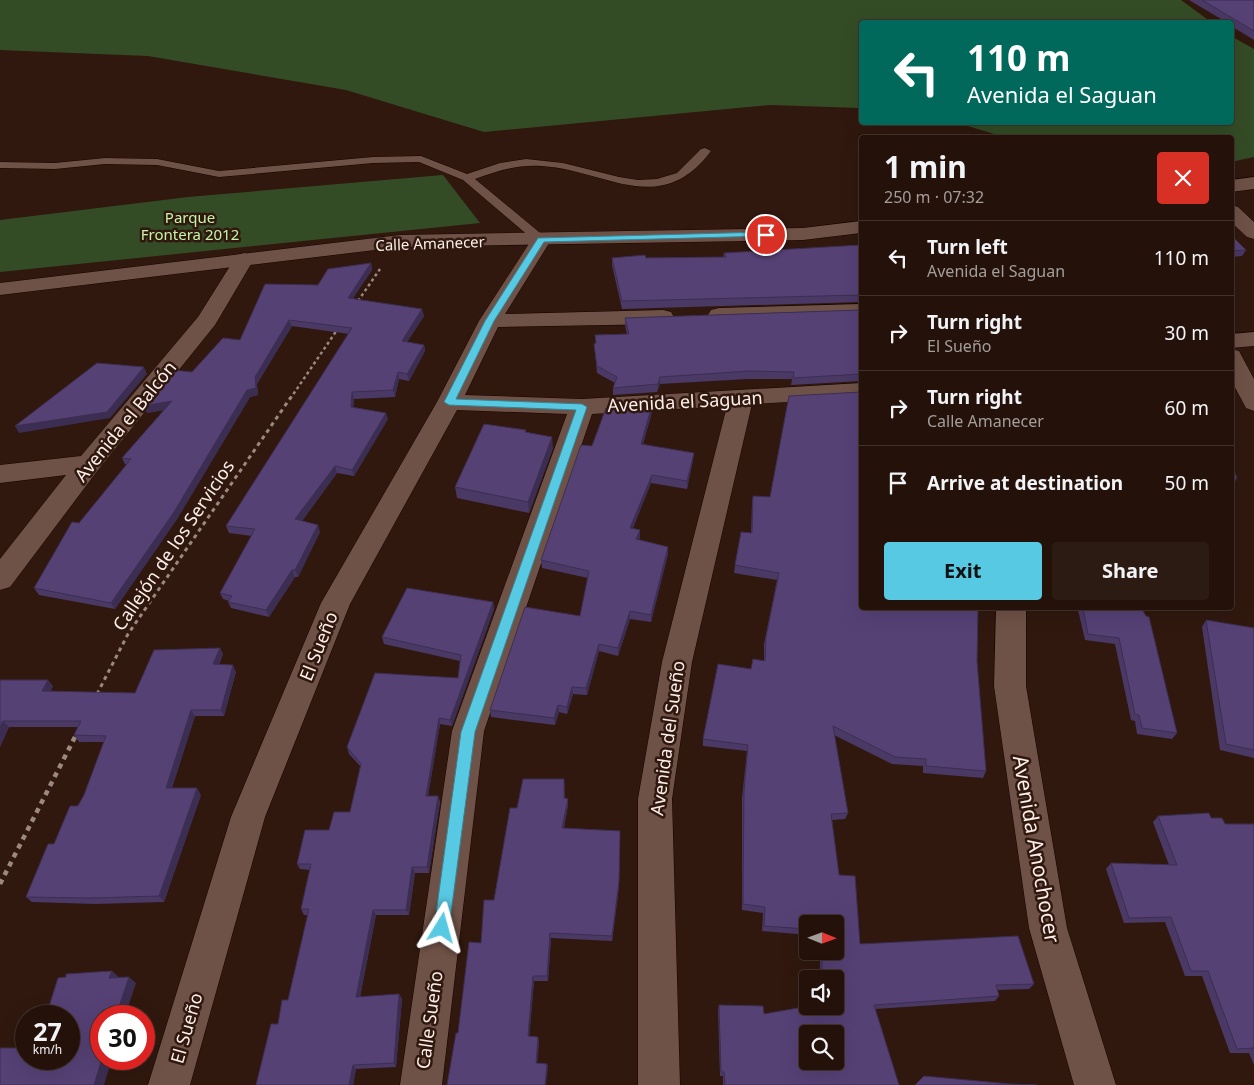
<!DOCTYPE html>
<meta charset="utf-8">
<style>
body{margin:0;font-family:"Noto Sans",sans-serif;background:#2c1b13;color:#f1f3f6;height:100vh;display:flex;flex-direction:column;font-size:19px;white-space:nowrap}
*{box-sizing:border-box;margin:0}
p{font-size:16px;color:#a39e9c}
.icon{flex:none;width:28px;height:28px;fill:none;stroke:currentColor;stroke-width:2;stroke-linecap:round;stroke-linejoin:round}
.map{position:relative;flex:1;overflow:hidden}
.side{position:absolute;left:859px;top:135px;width:375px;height:475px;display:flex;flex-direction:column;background:#24120a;border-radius:5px;box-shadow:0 5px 20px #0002,0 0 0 1px #41322b}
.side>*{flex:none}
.guide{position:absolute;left:859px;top:20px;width:375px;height:105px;border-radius:5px;box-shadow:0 5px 20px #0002,0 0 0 1px #41322b;background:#00695c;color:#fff;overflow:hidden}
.needle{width:32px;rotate:91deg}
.buttons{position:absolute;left:799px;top:915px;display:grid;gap:10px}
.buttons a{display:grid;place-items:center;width:45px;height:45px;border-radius:5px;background:#24120a;box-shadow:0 5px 20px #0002,0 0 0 1px #41322b;font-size:25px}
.speed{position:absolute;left:15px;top:1005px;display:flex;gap:10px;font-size:25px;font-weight:700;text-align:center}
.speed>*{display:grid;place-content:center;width:65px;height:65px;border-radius:50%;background:#24120a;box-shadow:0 5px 20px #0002,0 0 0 1px #41322b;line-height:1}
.speed small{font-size:12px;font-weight:400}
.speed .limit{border:8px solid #d22;background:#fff;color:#111}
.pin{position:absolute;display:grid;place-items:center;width:42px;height:42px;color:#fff;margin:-21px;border:2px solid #fff;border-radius:50%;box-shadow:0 1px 5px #0007}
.me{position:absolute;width:55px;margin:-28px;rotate:8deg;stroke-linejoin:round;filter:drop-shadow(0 0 4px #0008)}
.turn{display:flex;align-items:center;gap:18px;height:105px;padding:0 25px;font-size:22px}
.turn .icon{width:65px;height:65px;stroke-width:2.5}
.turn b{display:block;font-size:35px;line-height:42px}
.round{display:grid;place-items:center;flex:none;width:52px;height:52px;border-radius:5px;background:#2c1b13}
.headline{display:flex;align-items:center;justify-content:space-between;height:85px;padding:0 25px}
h1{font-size:30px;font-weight:700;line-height:38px}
.action{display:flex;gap:10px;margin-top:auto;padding:10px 25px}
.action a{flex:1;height:58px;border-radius:5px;background:#58c9e3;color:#111;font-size:20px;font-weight:700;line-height:58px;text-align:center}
.action a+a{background:#2c1b13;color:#f1f3f6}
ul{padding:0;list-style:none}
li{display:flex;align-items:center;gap:15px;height:75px;padding:0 25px;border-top:1px solid #41322b}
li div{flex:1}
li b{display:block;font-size:19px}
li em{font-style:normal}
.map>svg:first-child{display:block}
</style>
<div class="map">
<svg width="1254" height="1085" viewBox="0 0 1254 1085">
<rect width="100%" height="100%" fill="#30180e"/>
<!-- green -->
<path fill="#344c26" d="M0 0H1181L1211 22H861V108L770 105 484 132 346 90 148 56 0 50Z
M1231 36 1254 49V157L1231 162V138L1004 137 958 123 1231 122Z
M443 175 480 223 0 272V220L188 197Z"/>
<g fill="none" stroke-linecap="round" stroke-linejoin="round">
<!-- service casing -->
<g stroke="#170300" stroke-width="1">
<path id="service" d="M705 148 711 151C660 219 606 170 542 166 518 164 498 171 475 179L545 237 547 240 541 244 537 243 463 180 419 162 373 163 219 177 157 165 105 164 55 169 0 168V162L55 163 105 158 157 159 219 171 373 157 421 156 467 174 500 163 526 159 563 163 619 177 638 180 657 179 677 173 701 149Z"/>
</g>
<!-- minor casing -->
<g stroke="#170300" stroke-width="1">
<path id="minor" d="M1231 205 1238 207 1254 222V239L1247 237 1231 222Z
M541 234 548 236 551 240 505 314 663 310 671 312 674 317 671 322 663 324 498 327 465 395 582 399 861 383V398L752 404 692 662 672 799 680 1085H638V799L662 662 727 406 592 414 484 731 442 1085H400L452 731 567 414 457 410 350 604 265 817 190 1085H148L231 817 321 603 437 402 479 321 534 236Z
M244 253 251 255 254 259 215 325 98 470 10 587 0 590V559L66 475 0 483V465L81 456 198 317 237 255Z
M861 304V316L719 322 711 320 708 315 711 310 719 308Z
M1254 332V346L1231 348V334Z
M1231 349 1239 351 1254 379V411L1246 408 1231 380Z
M996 608H1026V686L1067 928 1116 1085H1074L1029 928 994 686Z"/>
</g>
<!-- secondary casing -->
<g stroke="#170300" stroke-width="1">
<path id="secondary" d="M1254 177V189L1231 192V180Z
M861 221V233L803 240 400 247 0 295V283L400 235 803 228Z"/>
</g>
<!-- path-far2 -->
<path stroke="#9b8981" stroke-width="2.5" stroke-dasharray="3 3" stroke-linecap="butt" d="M358 301 380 269
M290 399 337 330"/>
<!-- path-far1 -->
<path stroke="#9b8981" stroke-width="3" stroke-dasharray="4 4" stroke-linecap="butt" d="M97 694 128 634 291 397"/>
<!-- path -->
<path stroke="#9b8981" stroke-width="4.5" stroke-dasharray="5 5" stroke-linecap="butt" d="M0 884 77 733"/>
<!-- service -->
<use href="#service" fill="#6f5247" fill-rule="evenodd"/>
<!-- minor -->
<use href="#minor" fill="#6f5247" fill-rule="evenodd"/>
<!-- secondary -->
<use href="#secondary" fill="#6f5247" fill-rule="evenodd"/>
</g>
<!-- wall -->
<path fill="#4a3865" d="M1189 0H1254V40L1231 26V22H1226Z
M1231 235 1246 250 1242 256 1231 257Z
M861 245V302L622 309 612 265V258L723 257 724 253Z
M371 263 372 270 353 298 424 316 407 342 424 345 425 351 409 381 399 379 395 397 354 399 353 407 388 419 354 476 337 473 302 521 320 532 298 577H295L269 617 231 608 228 602 229 601 223 599 220 593 252 536 229 533 226 526 349 334 292 326 257 384 258 395 250 397 177 519 115 609 39 595 34 588 79 523 127 465 125 464 122 458 164 410 147 413 192 372 240 340 318 285Z
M861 310V381L791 385 792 379H748L660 384 657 392 613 395V388L615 383 597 373 594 344 627 334 625 325V318Z
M652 412 643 444 693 460 687 489 651 483 633 528 640 530V537L639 540 668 547V554L651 622 630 619 618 656 599 651 587 695 573 694 567 714 559 712 555 725 491 717 490 710 580 616 588 578 542 568 541 560 592 446Z
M526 433 553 448 529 513 457 498 455 487Z
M1231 464 1237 478 1233 485H1231Z
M753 496 770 497 977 661 986 771 983 778 923 773V766L892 764 834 735 848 813 845 819 832 820 839 875 860 944 1034 984 1029 989 998 990 999 996 995 1001 875 1009 899 1085H723V1076H720L718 1010 719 1005 764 1014 835 1006V979H820V951H835V924H808V935L762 931 763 913 742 910V798L747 751 703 746V739L751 669 764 661V644L777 580 734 573 735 565 751 533 752 503Z
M493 602 494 609 452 726 440 724 428 796H438L440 802 429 873H415L409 915H376L360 997 399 994 402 999 396 1067 356 1069 353 1085H256L278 1024 288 1000 308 915H304L301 909 310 870 300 869 297 864 329 830 350 812 361 767 349 754 347 747 458 678 460 661 384 644 382 637Z
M1080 608H1119L1177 733 1172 739 1137 734 1135 721 1131 720 1115 644 1085 640 1078 610Z
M1206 620 1254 628V758L1220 750 1202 627Z
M223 654 219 665 236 672 224 716H195L172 788 201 795 164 902 95 904 32 902 26 897 54 844 84 795 104 742H79L74 735 78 727H9L0 747V680L53 686 50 692 135 693Z
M564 779 565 799 568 805 564 828 619 887 612 941 551 938 548 981H534L529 1036 539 1041 537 1063 547 1064 548 1068 458 1033 481 943 494 900 517 808Z
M1158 816 1211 818 1225 824H1254V1065L1249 1053H1230L1202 976H1185L1165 922 1124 923 1106 869 1111 863 1169 865 1153 822Z"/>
<!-- shaded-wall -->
<path fill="#3c2e52" d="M371 263 372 270 349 304 348 298Z
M422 309 424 316 403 348 402 341Z
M289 320 292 326 257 384 258 395 250 397 177 519 115 609 111 603 255 377Z
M424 345 425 351 409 381 407 374Z
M144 367 147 374 110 418 19 433 15 426Z
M398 372 399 379 395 397 393 390Z
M660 377V384L657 392 658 384Z
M352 392 354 399 353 414 351 407Z
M172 401 175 408 147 413 143 406Z
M652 405V412L641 451V444Z
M386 413 388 419 354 476 352 470Z
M552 437 553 448 529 513 528 502Z
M694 453 693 460 687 489V481Z
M335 466 337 473 298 526 295 519Z
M652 475 651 483 630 535V528Z
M318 525 320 532 298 577 295 570Z
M640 530V537L636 547V539Z
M668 547V554L651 622V615Z
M292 570 295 577 269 617 266 610Z
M493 602 494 609 452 726 450 720Z
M630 611V619L618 656V648Z
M599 644V651L587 695 586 688Z
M220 648 223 654 216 671 213 664Z
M233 665 236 672 224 716 221 710Z
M48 680 53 686 47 698 42 691Z
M572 687 573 694 567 714V707Z
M558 705 559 712 555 725 554 718Z
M191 710 195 716 170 794 166 788Z
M439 718 440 724 427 802 426 796Z
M3 721 9 727 0 747V728Z
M197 788 201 795 164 902 159 896Z
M438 796 440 802 429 873 427 867Z
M568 799V805L563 834 562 828Z
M620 831 619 887 612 941V936Z
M412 867 415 873 409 915 406 910Z
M373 910 376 915 359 1002 356 997Z
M550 933 551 938 548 981 547 976Z
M112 971 119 977 109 978Z
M533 976 534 981 529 1041 528 1036Z
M129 977 136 983 125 1016H116Z
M399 994 402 999 396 1067 394 1063Z
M538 1037 539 1041 537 1067 536 1063Z
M102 1059H112L104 1085H94Z
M547 1064 548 1068 546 1085H545Z
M353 1065 356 1069 353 1085H349Z"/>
<!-- building -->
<path fill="#564175" stroke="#3c2e52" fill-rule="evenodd" d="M1202 0H1254V31Z
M1231 235 1246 250 1231 251Z
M861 245V295L622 301 612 258 645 255 646 258 726 257 724 253Z
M371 263 348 298 422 309 402 341 424 345 407 374 398 372 393 390 352 392 351 407 386 413 352 470 335 466 295 519 318 525 295 570H292L266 610 228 602 232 596 220 593 255 529 226 526 352 328 289 320 255 377 256 388 247 390 174 512 111 603 34 588 72 522 79 523 131 459 122 458 172 401 143 406 173 370 192 372 223 338 240 340 265 284 318 285 328 269Z
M861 310V374L793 378 794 372 749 371 660 377 658 384 613 388 617 377 597 366 594 344 596 343 595 335 629 334 625 318Z
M97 363 144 367 107 412 15 426Z
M861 392V608H978L977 661 986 771 926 766V759L895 757 833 726 848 813 831 814 839 875 855 876 860 944 1018 936 1034 984 996 985 999 996 874 1005 899 1085H725L724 1072H721L719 1005 763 1006 764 1014 809 1006H835V979H822V951H835V924H808V929L764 926 765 907 743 904 744 792 748 745 703 739 718 664 751 669 753 659 765 661 766 637 779 573 735 565 741 532 752 533 753 496 770 497 789 396ZM808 1034H835V1061H808Z
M652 405 641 444 694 453 687 481 652 475 630 528 640 530 636 539 668 547 651 615 630 611 618 648 599 644 586 688 572 687 567 707 558 705 554 718 490 710 525 607 580 616 589 571 541 560 581 445 592 446 606 408Z
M484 424 526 430 525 432 552 437 528 502 455 487Z
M1231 464 1237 478H1231Z
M407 588 493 602 450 720 439 718 426 796H438L427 867H412L406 910H373L356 997 399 994 394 1063 353 1065 349 1085H256L271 1024H278L282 1000H288L309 909H301L311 864H297L305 830H329L334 812H350L361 764 347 747 375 673 458 678 461 655 382 637Z
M1083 608H1119L1143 611 1146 616 1149 617 1177 733 1142 728 1139 715 1135 714 1119 638 1088 634Z
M1206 620 1254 628V750L1226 744Z
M220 648 213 664 233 665 221 710H191L166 788H197L159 896 90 898 26 897 48 844H54L70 806H78L84 795 106 736 74 735 81 721H3L0 728V680H48L42 691 135 693 154 650Z
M523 779H564V798L568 799 562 828 620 831 619 881 612 936 550 933 547 976H533L528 1036 538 1037 536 1063 547 1064 545 1085H447L456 1033H458L469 942 481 943 484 900H494L510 808H517Z
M1209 813 1211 818H1222L1225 824H1254V1048L1237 1049 1208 971H1191L1171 917 1129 918 1111 863 1177 865 1158 816Z
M112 971 109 978 129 977 116 1016H101V1059H102L94 1085H0V1048H26V1059H69V1016H46L58 978 66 977V974Z
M924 1076 1010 1084 1037 1085H915Z"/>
<!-- route -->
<path fill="#58c9e3" stroke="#398394" d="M766 232 768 233V236L544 242 494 321 456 399 582 404 587 407 475 732 449 928 447 933 442 936 436 933 434 928 461 732 576 410 449 405 444 402 485 321 538 238Z"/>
<g text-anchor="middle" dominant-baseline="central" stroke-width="5" stroke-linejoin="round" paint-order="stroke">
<!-- far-park labels -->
<g font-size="15" fill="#c2f6a6" stroke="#30180e">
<text x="190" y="217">Parque<tspan x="190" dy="17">Frontera 2012</tspan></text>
</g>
<!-- far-street labels -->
<g font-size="15" fill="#fceee9" stroke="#30180e">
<text transform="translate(430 243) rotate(-2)">Calle Amanecer</text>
</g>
<!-- street labels -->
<g font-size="18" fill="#fceee9" stroke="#30180e">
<text transform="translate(685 401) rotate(-3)">Avenida el Saguan</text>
<text transform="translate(125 421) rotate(-51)">Avenida el Balcón</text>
<text transform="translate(173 545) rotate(-56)">Callejón de los Servicios</text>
<text transform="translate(318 646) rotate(-68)">El Sueño</text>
<text transform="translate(667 738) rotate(-82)">Avenida del Sueño</text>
<text transform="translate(429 1020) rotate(-82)">Calle Sueño</text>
<text transform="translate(186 1028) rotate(-74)">El Sueño</text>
</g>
<!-- near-street labels -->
<g font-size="21" fill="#fceee9" stroke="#30180e">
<text transform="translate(1037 849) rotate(80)">Avenida Anochocer</text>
</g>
</g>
</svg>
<div class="buttons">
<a><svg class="needle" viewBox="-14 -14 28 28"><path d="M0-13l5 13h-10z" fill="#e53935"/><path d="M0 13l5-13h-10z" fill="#a39e9c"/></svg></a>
<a><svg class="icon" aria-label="sound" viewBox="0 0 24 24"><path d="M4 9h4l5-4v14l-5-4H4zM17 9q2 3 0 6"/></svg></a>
<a><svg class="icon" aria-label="search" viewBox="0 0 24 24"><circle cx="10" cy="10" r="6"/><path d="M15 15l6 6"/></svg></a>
</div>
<div class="speed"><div>27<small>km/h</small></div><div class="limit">30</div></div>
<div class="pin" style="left:766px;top:235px;background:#d93025"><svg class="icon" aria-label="arrive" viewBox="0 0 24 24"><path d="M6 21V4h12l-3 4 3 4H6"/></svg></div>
<svg class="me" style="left:442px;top:928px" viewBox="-20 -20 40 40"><path d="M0-17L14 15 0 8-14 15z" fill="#58c9e3" stroke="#fff" stroke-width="4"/></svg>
<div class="guide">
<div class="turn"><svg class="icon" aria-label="left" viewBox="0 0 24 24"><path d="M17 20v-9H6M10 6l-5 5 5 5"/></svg><div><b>110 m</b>Avenida el Saguan</div></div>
</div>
<section class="side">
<div class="headline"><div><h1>1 min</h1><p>250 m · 07:32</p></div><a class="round" style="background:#d93025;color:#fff"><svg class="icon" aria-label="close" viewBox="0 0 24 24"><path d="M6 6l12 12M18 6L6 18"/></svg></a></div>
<ul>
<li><svg class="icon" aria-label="left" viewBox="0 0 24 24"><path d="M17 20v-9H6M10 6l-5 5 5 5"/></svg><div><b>Turn left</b><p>Avenida el Saguan</p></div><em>110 m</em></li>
<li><svg class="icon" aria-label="right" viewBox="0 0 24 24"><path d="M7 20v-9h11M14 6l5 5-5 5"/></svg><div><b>Turn right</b><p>El Sueño</p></div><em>30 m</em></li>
<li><svg class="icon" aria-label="right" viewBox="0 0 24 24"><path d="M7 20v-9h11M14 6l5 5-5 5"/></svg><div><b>Turn right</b><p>Calle Amanecer</p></div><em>60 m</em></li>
<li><svg class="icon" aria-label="arrive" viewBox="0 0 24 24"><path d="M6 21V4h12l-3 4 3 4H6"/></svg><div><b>Arrive at destination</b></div><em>50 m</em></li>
</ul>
<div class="action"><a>Exit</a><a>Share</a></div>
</section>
</div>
